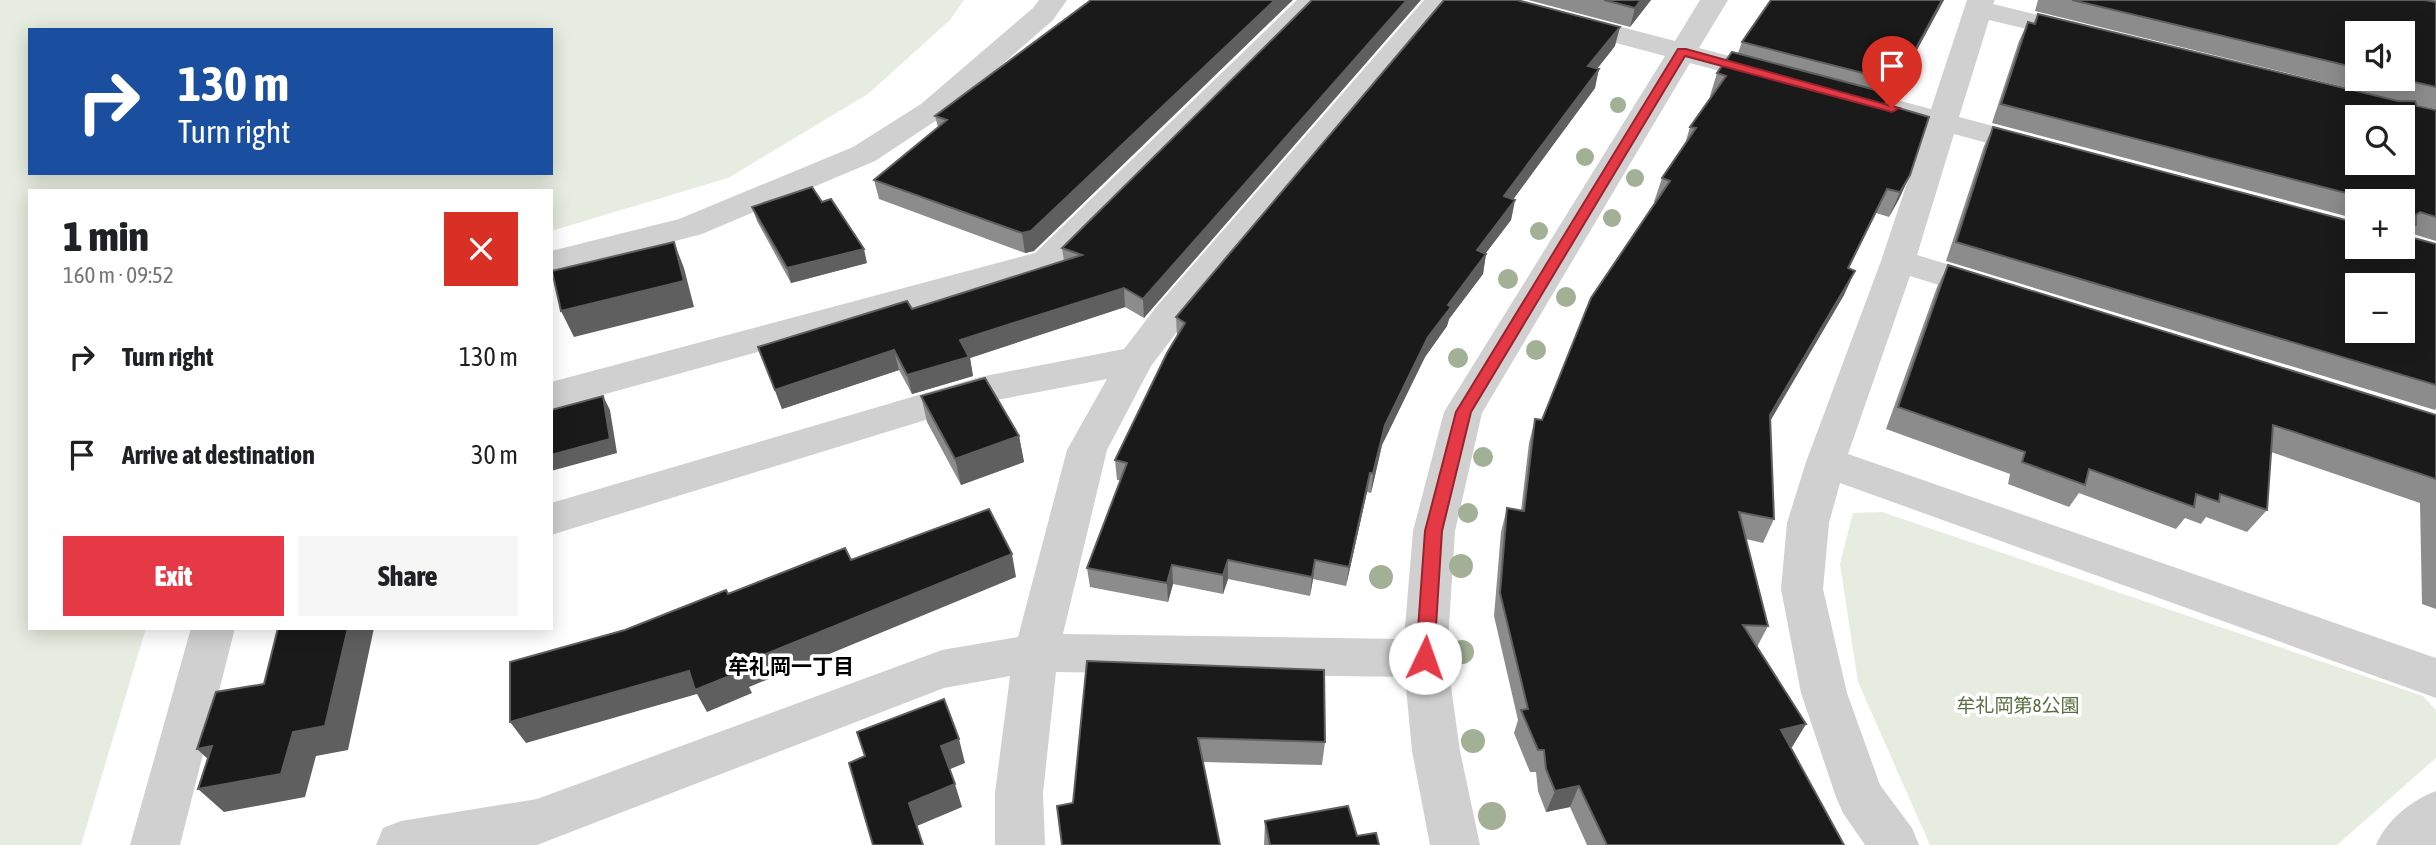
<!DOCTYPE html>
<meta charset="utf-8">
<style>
body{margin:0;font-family:"Asap Condensed","Noto Sans JP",sans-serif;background:#f6f6f6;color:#202124;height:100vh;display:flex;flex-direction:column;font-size:26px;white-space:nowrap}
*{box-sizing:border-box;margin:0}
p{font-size:23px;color:#757577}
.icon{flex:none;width:38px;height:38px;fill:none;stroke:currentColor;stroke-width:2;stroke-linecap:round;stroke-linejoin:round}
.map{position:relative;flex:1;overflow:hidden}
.panel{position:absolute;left:28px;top:189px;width:525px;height:441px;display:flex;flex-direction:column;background:#fff;border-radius:0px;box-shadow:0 4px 18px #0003}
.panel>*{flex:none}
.hud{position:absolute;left:28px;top:28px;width:525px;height:147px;border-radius:0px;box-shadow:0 4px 18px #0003;background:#1a4fa0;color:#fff;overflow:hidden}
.tools{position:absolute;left:2345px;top:21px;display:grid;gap:14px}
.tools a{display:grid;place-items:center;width:70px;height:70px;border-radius:0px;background:#fff;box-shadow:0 4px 18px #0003;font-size:35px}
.pin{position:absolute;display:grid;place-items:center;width:60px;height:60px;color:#fff;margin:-72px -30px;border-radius:50% 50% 50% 0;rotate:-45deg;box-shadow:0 0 7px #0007}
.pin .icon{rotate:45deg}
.me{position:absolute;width:77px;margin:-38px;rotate:3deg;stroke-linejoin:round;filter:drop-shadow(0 0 5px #0008)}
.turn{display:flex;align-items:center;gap:24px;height:147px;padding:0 35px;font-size:32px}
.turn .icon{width:91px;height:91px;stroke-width:2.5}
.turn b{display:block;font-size:49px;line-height:60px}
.round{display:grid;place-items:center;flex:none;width:74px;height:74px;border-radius:0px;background:#f6f6f6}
.head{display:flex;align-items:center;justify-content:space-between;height:119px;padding:0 35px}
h1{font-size:42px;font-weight:800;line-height:52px}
.primary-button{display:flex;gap:14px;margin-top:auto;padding:14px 35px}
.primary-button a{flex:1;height:80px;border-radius:0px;background:#e63946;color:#fff;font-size:28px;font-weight:800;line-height:80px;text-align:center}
.primary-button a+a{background:#f6f6f6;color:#202124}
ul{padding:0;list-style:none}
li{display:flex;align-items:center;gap:21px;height:98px;padding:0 35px}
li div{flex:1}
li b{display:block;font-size:26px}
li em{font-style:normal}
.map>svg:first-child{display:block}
</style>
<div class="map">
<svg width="2436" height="845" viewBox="0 0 2436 845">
<rect width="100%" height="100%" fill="#fff"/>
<!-- green -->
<path fill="#e6ecdf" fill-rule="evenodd" d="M0 0H964L950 20 868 94 728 178 551 231V191H30V628H146L81 845H0ZM30 30H551V173H30Z
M1882 512 2423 696 2436 710V758L2337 845H1930L1858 682 1840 564 1853 513Z"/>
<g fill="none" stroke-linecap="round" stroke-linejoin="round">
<!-- minor -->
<path fill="#d0d0d0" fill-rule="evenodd" d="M1039 0H1067L1053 20 943 116 875 161 702 234 551 273V251L679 219 853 147 921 104 1033 8Z
M1297 0H1327L1059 269 551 409V382L1035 253Z
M1424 0H1453L1183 324 1151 366 1107 450 1063 634 1404 639 1413 531 1444 412 1665 56 1477 6 1473 0H1518L1675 41 1700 0H1728L1699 48 1786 71 1791 77 1786 83 1776 86 1690 63 1482 413 1455 531 1447 658 1460 751 1480 845H1430L1412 751 1405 677 1056 672 1043 793 1045 845H995V793L1010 676 944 688 537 845H376L383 828 401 821 537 799 942 650 1018 637 1067 450 1107 379 981 403 551 535V503L980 377 1124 349 1157 306Z
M1967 0H1995L1993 4 2095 29 2099 35 2095 41 2085 43 1989 20 1959 117 2050 141 2055 148 2050 155 2039 157 1954 134 1917 255 2005 282 2010 290 2005 298 1993 302 1910 276 1848 454 2436 658V698L1840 483 1829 523 1823 589 1847 693 1880 785 1912 828 1919 845H1865L1843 813 1836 797 1801 693 1781 589 1787 523 1806 462 1881 261 1926 126 1867 110 1863 104 1867 98 1878 95 1931 109Z
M191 628H235L180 845H130Z
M2436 791V845H2376C2387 820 2410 801 2436 791Z"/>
</g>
<!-- trees -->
<g fill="#a2b095">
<circle cx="1618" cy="105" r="8"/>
<circle cx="1585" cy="157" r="9"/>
<circle cx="1635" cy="178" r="9"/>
<circle cx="1612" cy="218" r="9"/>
<circle cx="1539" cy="231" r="9"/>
<circle cx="1508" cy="279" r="10"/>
<circle cx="1566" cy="297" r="10"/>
<circle cx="1536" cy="350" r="10"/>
<circle cx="1458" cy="358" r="10"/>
<circle cx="1483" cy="457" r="10"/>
<circle cx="1468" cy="513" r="10"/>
<circle cx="1461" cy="566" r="12"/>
<circle cx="1381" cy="577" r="12"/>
<circle cx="1462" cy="652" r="12"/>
<circle cx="1473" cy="741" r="12"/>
<circle cx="1492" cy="816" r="14"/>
</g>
<!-- wall -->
<path fill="#8c8c8c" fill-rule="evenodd" d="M1091 0 1034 251 1025 253 879 199 874 180 938 127 935 116Z
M1312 0 1144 318 1125 307 970 358 973 376 912 394 899 370 782 409 758 347 912 309 1064 261 1062 248Z
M1528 0H1651L1630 27Z
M1944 0 1892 96 1890 95 1886 104 1910 175 1899 199 1889 217 1876 213 1849 268 1844 295 1770 421 1774 519 1763 543 1746 539 1768 626 1757 647 1806 724 1792 747H1790L1844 845H1587L1570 807 1546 812 1538 791 1536 772H1530L1514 733 1518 720 1494 616 1501 532 1507 508 1521 511 1529 443 1535 419 1542 420 1656 202H1654L1662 178 1685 144 1690 127 1711 97 1710 96 1717 73 1738 53 1742 42Z
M2038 0H2436V109L2416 105 2417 106 2436 110V241L2410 233 2407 236 2436 244V408L2435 410 1946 261 1984 146 1993 127 2403 247V201H2357V219L1992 123 2019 41 2028 22 2033 24 2038 14 2401 101 2035 11ZM2357 33 2403 79H2357Z
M1615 46 1597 69 1595 88 1513 199 1515 200 1511 220 1485 254H1486L1483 274 1449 319 1447 326 1425 357 1382 445 1371 493 1367 492 1346 586 1313 579 1310 596 1228 579 1223 594 1173 584 1168 602 1090 587 1087 568 1120 480H1117L1115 460 1177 337 1176 317Z
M752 207 867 263 791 283 757 221Z
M1948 265 2436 415V609L2422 604 2420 503 2271 452 2267 510 2247 532 2206 517 2201 524 2185 518 2176 529 2079 493 2069 507 2008 484 2010 474 1886 429 1937 287Z
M921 396 1019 436 1024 462 961 485 927 422Z
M1087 661 1325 742 1322 765 1202 762 1073 803Z
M1265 821 1357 836 1379 845H1264Z"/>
<!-- shaded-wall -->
<path fill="#5f5f5f" d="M1275 0H1293L1034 251 1025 253 1022 233Z
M1407 0H1421L1144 318 1143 299Z
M1641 0H1651L1630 27 1635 8Z
M1942 0H1944L1892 96 1898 82Z
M1620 27 1615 46 1584 85 1588 66Z
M1599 69 1595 88 1501 216 1504 196Z
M1910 175 1899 199 1889 217 1900 192Z
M1887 189 1876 213 1837 292 1848 268Z
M1515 200 1511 220 1473 270 1477 250Z
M674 242 684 268 694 307 574 337 561 311Z
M864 249 867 263 791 283 787 268Z
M1486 254 1483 274 1449 319 1447 326 1425 357 1382 445 1371 493 1373 473 1385 425 1428 337 1448 305Z
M1855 271 1844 295 1759 440 1770 415Z
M1124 288 1125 307 970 358 973 376 912 394 907 375 960 340Z
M894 350 899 370 782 409 775 390Z
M603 396 610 410 617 453 551 471V455Z
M1019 436 1024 462 961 485 955 459Z
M1370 473 1367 492 1346 586 1349 567Z
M1012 554 1016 577 749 687 752 693 707 712 697 694 526 743 510 722 689 671 739 665Z
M1228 560V579L1223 594V575Z
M1315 560 1313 579 1310 596 1312 577Z
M1172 565 1173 584 1168 602 1167 583Z
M348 628H374L348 750 316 756 305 797 224 812 198 789Z
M1806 724 1792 747 1768 753 1781 730Z
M959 739 965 763 948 770 941 746Z
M212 746 223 773 197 749Z
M955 784 962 807 917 826 923 845 909 803Z
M1579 786 1570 807 1546 812 1555 791Z"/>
<!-- building -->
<path fill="#1a1a1a" stroke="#5f5f5f" stroke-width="2" fill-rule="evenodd" d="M1091 0H1275L1031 231 1022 233 874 180 947 120 935 116Z
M1312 0H1407L1143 299 1124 288 960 340 969 357 907 375 894 350 775 390 758 347 907 301 912 309 1082 255 1062 248Z
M1444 0H1517L1620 27 1588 66 1599 69 1504 196 1515 200 1477 250 1486 254 1448 305 1451 307 1428 337 1385 425 1373 473H1370L1349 567 1315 560 1312 577 1228 560 1223 575 1172 565 1167 583 1087 568 1127 463 1115 460 1167 353 1185 323 1176 317Z
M1604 0H1641L1635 8Z
M1771 0H1942L1898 82 1742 42Z
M2072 0H2425L2436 2V87L2401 79H2403V33H2357V68Z
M2038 14 2398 101H2415L2417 106 2436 110V217L2420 212 2416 215V225L2403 227V201H2373V200L2001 104 2028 22 2035 24ZM2357 117H2403V163H2357Z
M1732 52 1891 94 1885 104 1929 117 1910 175 1900 192 1887 189 1848 268 1855 271 1770 415 1774 519 1739 512 1768 626 1743 625 1806 724 1781 730 1844 845H1607L1579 786 1555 791 1546 769 1544 750H1538L1521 710 1528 709 1500 593 1507 508 1524 511 1535 419 1542 420 1591 298 1670 181 1662 178 1696 128 1690 127 1726 76 1717 73Z
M1993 127 2357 223V247H2403V231L2406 236 2436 244V385L1956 242ZM2357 285H2403V331H2357Z
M812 187 822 202 831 199 864 249 787 268 752 207Z
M674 242 684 281 561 311 552 271Z
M1948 265 2436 415V479L2273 425 2267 510 2220 494 2219 502 2196 494 2194 507 2089 469 2085 485 2022 462 2025 452 1898 407Z
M985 378 1019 436 955 459 921 396Z
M603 396 610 439 551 455V410Z
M989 509 1012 554 739 665 742 671 695 690 689 671 510 722V662L625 630 726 590 728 594 845 548 851 560Z
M278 628H348L325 726 293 732 281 774 198 789 212 746 197 749 216 692 264 684Z
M1087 661 1324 670 1325 742 1198 738 1220 845H1062L1057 806 1073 803Z
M944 699 959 739 941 746 955 784 909 803 923 845H873L849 763 865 756 857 732Z
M1348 806 1357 836 1376 833 1379 845H1270L1265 821Z"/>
<!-- route -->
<path fill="#e63946" stroke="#96252e" stroke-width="2" d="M1678 49H1686L1899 108 1892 112 1685 56 1471 412 1442 531 1434 658 1432 664 1425 666 1419 664 1416 658 1425 531 1456 412Z"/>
<g text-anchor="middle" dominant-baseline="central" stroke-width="7" stroke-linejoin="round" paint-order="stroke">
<!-- park labels -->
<g font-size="19" fill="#56703f" stroke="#fff">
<text x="2018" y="705">牟礼岡第8公園</text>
</g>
<!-- neighbourhood labels -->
<g font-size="21" font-weight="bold" fill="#000" stroke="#fff">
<text x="791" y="666">牟礼岡一丁目</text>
</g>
</g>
</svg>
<div class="tools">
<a><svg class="icon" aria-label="sound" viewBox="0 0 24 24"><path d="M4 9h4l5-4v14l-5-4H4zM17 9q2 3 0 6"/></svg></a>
<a><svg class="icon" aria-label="search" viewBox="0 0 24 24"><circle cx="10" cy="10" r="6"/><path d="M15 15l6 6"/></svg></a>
<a>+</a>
<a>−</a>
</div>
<div class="pin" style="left:1892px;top:108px;background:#d93025"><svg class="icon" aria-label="arrive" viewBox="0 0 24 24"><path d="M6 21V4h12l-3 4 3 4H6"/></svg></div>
<svg class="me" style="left:1425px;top:658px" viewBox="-20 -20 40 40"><circle r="19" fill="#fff"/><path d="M0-13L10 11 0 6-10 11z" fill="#e63946"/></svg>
<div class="hud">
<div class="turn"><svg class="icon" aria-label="right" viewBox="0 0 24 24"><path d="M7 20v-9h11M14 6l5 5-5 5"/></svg><div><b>130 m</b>Turn right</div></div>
</div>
<section class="panel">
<div class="head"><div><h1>1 min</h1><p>160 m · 09:52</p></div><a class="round" style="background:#d93025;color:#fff"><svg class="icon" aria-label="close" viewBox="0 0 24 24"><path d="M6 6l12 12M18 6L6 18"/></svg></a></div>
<ul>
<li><svg class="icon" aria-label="right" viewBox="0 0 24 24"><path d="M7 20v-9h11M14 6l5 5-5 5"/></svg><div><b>Turn right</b></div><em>130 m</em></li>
<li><svg class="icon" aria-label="arrive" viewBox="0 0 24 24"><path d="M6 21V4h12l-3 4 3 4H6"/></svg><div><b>Arrive at destination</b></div><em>30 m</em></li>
</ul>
<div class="primary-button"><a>Exit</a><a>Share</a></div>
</section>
</div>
